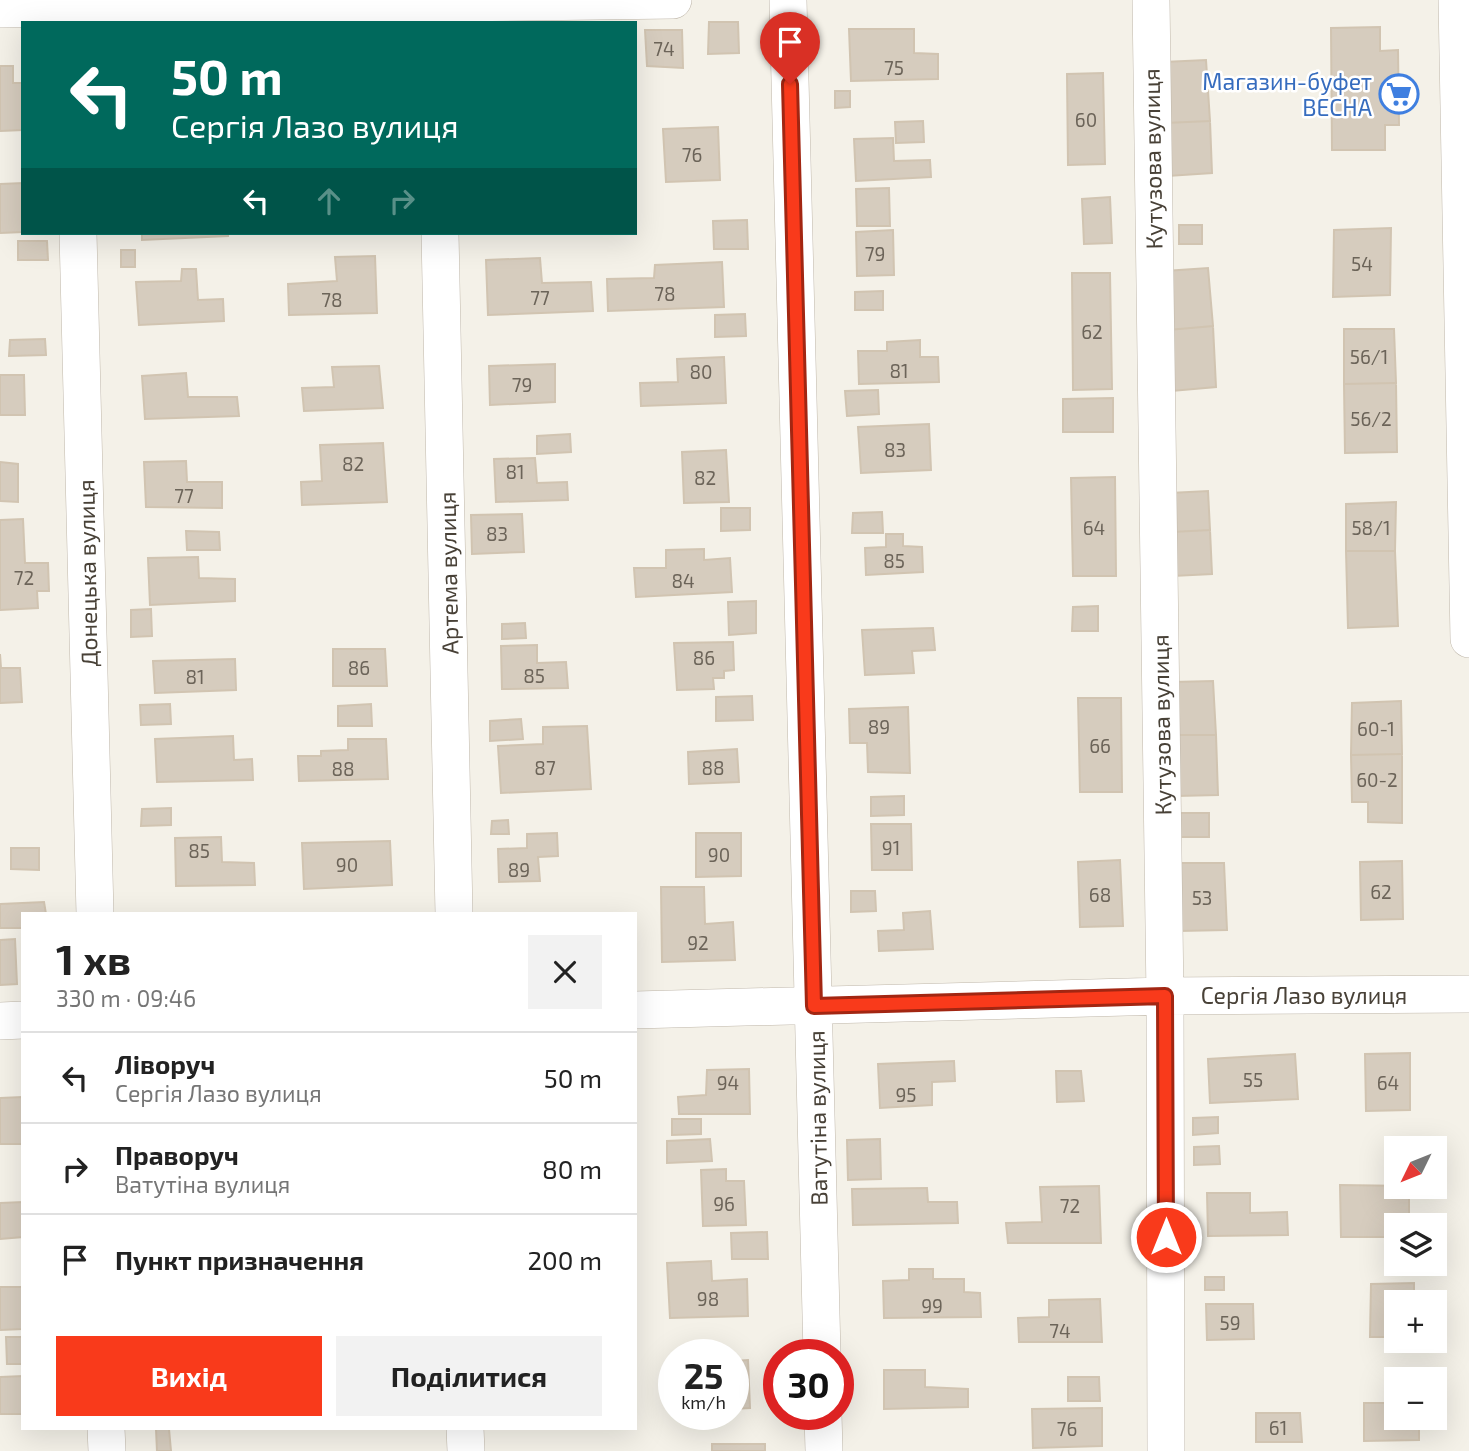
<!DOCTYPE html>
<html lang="uk">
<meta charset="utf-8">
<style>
body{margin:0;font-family:"Exo 2",sans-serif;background:#f2f2f2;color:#222;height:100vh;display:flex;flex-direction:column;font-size:26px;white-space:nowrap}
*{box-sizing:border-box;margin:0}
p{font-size:23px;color:#767676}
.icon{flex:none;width:38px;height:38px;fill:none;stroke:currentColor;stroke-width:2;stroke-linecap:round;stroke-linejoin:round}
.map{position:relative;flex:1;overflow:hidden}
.side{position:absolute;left:21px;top:912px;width:616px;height:518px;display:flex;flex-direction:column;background:#fff;border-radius:0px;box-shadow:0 7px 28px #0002}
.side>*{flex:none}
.hud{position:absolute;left:21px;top:21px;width:616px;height:214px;border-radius:0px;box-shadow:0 7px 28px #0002;background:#00695c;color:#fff;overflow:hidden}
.needle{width:46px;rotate:227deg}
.tools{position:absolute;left:1384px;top:1136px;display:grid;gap:14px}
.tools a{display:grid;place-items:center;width:63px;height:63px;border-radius:0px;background:#fff;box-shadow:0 7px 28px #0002;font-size:35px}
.speed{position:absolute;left:658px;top:1339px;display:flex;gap:14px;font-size:35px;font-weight:700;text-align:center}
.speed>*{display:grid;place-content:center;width:91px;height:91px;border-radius:50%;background:#fff;box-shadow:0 7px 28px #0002;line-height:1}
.speed small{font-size:18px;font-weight:400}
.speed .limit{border:10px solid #d22;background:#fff;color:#111}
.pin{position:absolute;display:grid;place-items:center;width:60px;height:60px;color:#fff;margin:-72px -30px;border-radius:50% 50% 50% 0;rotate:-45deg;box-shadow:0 0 7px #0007}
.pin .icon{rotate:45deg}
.me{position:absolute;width:77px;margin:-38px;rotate:0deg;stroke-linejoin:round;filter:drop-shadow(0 0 5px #0008)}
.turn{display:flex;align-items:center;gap:24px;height:147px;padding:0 35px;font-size:32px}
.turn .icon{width:91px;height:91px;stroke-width:2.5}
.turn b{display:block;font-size:49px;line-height:60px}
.lanes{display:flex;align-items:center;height:66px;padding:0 35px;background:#0003;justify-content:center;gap:35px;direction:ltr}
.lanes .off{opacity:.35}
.round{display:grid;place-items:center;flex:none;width:74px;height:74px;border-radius:0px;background:#f2f2f2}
.head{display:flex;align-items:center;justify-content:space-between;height:119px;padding:0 35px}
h1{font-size:42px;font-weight:700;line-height:52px}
.action{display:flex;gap:14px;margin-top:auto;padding:14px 35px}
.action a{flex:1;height:80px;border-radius:0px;background:#f93a1b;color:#fff;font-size:28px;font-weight:700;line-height:80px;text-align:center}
.action a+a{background:#f2f2f2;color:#222}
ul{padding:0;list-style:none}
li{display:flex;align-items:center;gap:21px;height:91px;padding:0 35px;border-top:2px solid #e0e0e0}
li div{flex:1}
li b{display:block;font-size:26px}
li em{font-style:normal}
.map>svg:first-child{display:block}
</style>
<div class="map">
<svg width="1469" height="1451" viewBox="0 0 1469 1451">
<rect width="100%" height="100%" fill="#f4f1e8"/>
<!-- building -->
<path fill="#d6ccbe" stroke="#d1c4b1" stroke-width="2" d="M709 22H738L739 53 708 54Z
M1380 27V51L1398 50 1399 125H1385V150H1332L1331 28Z
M849 29H914V53L938 54V79L851 81Z
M645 30H682L683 68 647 66Z
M1206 60 1210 121 1165 123 1164 62Z
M0 66H13V83H23V130L0 131Z
M1103 73 1105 164 1068 165 1067 74Z
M835 91H850V107L835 108Z
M923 121 924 142 896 143 895 122Z
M1210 121 1212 173 1168 176 1165 123Z
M718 127 720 180 666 182 663 129Z
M893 138 894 161 930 160 931 177 856 181 854 139Z
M23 183V232L0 233V184Z
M889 188 890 226H857L856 189Z
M1110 197 1112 243 1084 244 1082 199Z
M747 220 748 249H714L713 221Z
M1179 225H1202V244H1179Z
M1391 228 1390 295 1333 297 1334 230Z
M893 230 894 275 857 276 856 232Z
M142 233H228V236L142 240Z
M18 241H47L48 260H18Z
M121 250H135V267H121Z
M375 256 377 313 289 315 288 284 337 281 335 257Z
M540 258 542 283 591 282 593 311 488 315 486 260Z
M722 262 724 307 608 311 607 279 654 278 655 265Z
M1208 268 1213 326 1168 330 1165 271Z
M182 269H196L198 300 223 299 224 321 139 325 136 282 181 281Z
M1072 273H1110L1112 389 1073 390Z
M883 291V310H855V292Z
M745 314 746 336 715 337V315Z
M1213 326 1216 387 1172 391 1168 330Z
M1344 329H1394L1396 383 1344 384Z
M45 339 46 355 9 356 10 340Z
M920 340V357H938L939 382 859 384 858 351H887V342Z
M724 357 726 403 641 406 640 383 678 382 677 359Z
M555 364V402L490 405 489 366Z
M379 366 383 408 304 411 302 388 334 387 332 367Z
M186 373 188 397H237L239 416 145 419 142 376Z
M0 375H24L25 415H0Z
M1396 383 1397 452 1345 453 1344 384Z
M878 390 879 414 847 416 845 391Z
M1113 398V432H1063V399Z
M929 424 931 470 861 473 858 427Z
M570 434 571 452 537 454V436Z
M383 443 387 502 302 505 301 482 322 481 320 445Z
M726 450 729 502 684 503 682 452Z
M535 458 537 483 567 482 568 500 496 502 494 459Z
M186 461 187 482H222V508L146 507 144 462Z
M0 462 18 464V502L0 501Z
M1115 477 1116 576H1073L1071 478Z
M1208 491 1210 530 1172 532 1170 493Z
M1396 502 1395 551H1346V504Z
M721 508H750V530L721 531Z
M882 512 883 533H852L853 513Z
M522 514 524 552 472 554 471 515Z
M23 519 25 563H48L49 591H37L38 608 0 610V520Z
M1210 530 1212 574 1173 576 1172 532Z
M186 531 219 532 220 550H187Z
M886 534H903V546L922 547 923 572 866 575 865 548 886 547Z
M704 549V560L730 558 732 592 636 597 634 568H666V550Z
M1346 551H1395L1398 626 1348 628Z
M198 557 199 578 235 579V601L150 605 148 558Z
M756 601V633L729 635 728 602Z
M1098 606V631H1072L1073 607Z
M151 609 152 636 131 637V610Z
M525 623 526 638 502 639V624Z
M933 628 935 650 912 651 914 673 865 675 862 630Z
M733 642 734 670 724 671V678H713L714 689 677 690 674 643Z
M537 645V663L566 662 568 688 502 689 501 646Z
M333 649H385L387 686H333Z
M0 654 1 668H20L22 702 0 703Z
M235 659 236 690 155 693 153 661Z
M1213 681 1216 735H1174L1173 682Z
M752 696 753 720 716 721V697Z
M1078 698H1121L1122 792H1080Z
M1401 701 1402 754 1351 755 1352 703Z
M170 704 171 724 141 725 140 705Z
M371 704 372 726H338V706Z
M908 707 910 773 868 772 867 743H850L849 709Z
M521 719 523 739 490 741V721Z
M587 726 591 789 501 793 498 746 543 744V727Z
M1174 735H1216L1218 795 1177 796Z
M233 736 234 760 252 759 253 780 157 782 155 739Z
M348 739H386L388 779 299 781 298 756H321V751L348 750Z
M737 749 739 782 689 784 688 752Z
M1402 754V823L1368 822V802H1352L1351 755Z
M904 796V815L871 816V797Z
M171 808V825L141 826 142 809Z
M1172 813H1209V837H1172Z
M508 820 509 834H491L492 821Z
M871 824H911L912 870H872Z
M557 833 558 856 538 857 540 881 499 882 498 849 527 848V834Z
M696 833H741V876L696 877Z
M221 837 222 862 254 863 255 885 176 886 175 838Z
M390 841 392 885 304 889 302 843Z
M11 848H39V870L11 869Z
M1120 860 1123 926 1080 927 1078 862Z
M1402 861 1403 919 1361 920 1360 862Z
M1177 863H1224L1227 930 1179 931Z
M661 887H704L705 924 733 922 735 960 662 962Z
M851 891H875L876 911 851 912Z
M44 902 46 914H23V928H0V904Z
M930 911 933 949 879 951 878 931 904 930 903 913Z
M15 939 17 984 0 985V940Z
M1410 1053V1110L1366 1111 1365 1054Z
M1295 1054 1298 1099 1210 1103 1208 1059Z
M954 1061 955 1081 932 1082V1105L880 1108 878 1064Z
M749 1069 750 1114H679L678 1097 706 1095 707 1070Z
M1056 1071H1081L1084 1101 1057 1102Z
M22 1097 23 1144H0V1098Z
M1218 1117V1133L1193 1135V1118Z
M672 1119H701V1134L672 1135Z
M710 1139 712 1161 667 1163V1141Z
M880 1139 881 1179 848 1180 847 1140Z
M1219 1146 1220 1164 1194 1165V1147Z
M726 1169V1181H744L746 1225 703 1226 701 1170Z
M1340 1185 1409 1186V1225H1396V1237H1341Z
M1099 1186 1101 1243H1008L1006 1223 1042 1222 1040 1187Z
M927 1188 928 1202H957L958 1223 853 1225 852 1189Z
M1207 1193H1250V1213L1287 1212 1288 1235 1208 1236Z
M23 1202V1237L0 1239V1203Z
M767 1232 768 1259H732L731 1233Z
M711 1261 712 1281 747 1279 748 1316 670 1318 667 1263Z
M909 1269H933V1279H964V1292L980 1293 981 1317 884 1318 883 1281 909 1280Z
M1205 1277H1224V1290H1205Z
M1414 1283V1302H1396V1337H1370L1371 1284Z
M0 1287H23V1329L0 1330Z
M1100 1299 1102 1342H1019L1018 1318 1049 1317V1300Z
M1206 1304H1253L1254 1339 1207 1340Z
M6 1337H23V1364H7Z
M748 1360 750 1408 733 1409V1361Z
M884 1370H925V1387L968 1389V1407L884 1409Z
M1395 1373H1429V1379H1396L1395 1399Z
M23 1376V1414H0V1377Z
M1068 1377H1099L1100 1401H1068Z
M1364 1403H1396V1418H1419V1440L1364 1441Z
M1102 1408V1446L1033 1448 1032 1409Z
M1256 1413H1300L1302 1442H1256Z
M156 1429H169L171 1451H157Z
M712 1444H765V1451H712Z"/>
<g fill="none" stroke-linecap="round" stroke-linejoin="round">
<!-- minor casing -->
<g stroke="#c0b8ab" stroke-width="38">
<path id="minor" d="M788 0 822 1354
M1151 0 1165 996 1166 1451
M1457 0 1469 639
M0 9 673 0
M78 233 95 914
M440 233 454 914
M635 1010 1165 996 1469 994
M0 1021 23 1020
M823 1414 824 1451
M106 1428 107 1451
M465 1428 466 1451"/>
</g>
<!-- minor -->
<use href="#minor" stroke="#fff" stroke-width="37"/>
</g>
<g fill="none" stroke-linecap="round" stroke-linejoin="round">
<!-- route casing -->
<g stroke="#a22612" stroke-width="18">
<path id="route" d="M790 84 814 1006 1165 996 1166 1237"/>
</g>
<!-- route -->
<use href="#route" stroke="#f93a1b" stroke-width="12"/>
</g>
<!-- icons -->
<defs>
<g id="supermarket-ring" transform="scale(2.0125)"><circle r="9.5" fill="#fff" stroke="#3f7fe0" stroke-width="1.5"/><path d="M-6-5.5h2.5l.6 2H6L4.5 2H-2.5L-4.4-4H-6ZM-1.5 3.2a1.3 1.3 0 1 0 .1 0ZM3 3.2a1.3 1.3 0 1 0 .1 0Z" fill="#3f7fe0"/></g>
</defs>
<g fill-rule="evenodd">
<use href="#supermarket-ring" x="1399" y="94"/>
</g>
<g text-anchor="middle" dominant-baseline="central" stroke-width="5" stroke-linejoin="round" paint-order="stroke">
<!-- number labels -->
<g font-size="19" fill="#6c6459">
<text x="664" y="48">74</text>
<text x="894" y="67">75</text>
<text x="1086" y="119">60</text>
<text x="692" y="154">76</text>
<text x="875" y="253">79</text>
<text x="1362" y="263">54</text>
<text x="665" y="293">78</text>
<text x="540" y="297">77</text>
<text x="332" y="299">78</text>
<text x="1092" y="331">62</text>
<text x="1369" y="356">56/1</text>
<text x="899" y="370">81</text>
<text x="701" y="371">80</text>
<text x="522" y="384">79</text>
<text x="1371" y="418">56/2</text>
<text x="895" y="449">83</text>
<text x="353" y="463">82</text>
<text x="515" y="471">81</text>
<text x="705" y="477">82</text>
<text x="184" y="495">77</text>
<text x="1094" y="527">64</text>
<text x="1371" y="527">58/1</text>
<text x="497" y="533">83</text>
<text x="894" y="560">85</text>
<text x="24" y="577">72</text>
<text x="683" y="580">84</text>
<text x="704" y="657">86</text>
<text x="359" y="667">86</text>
<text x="534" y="675">85</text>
<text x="195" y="676">81</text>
<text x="879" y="726">89</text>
<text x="1376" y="728">60-1</text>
<text x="1100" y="745">66</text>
<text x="545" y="767">87</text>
<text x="713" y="767">88</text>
<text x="343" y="768">88</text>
<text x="1377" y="779">60-2</text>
<text x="891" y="847">91</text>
<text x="199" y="850">85</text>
<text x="719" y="854">90</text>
<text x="347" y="864">90</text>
<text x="519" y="869">89</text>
<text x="1381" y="891">62</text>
<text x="1100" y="894">68</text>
<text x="1202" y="897">53</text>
<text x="698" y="942">92</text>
<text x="1253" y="1079">55</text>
<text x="728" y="1082">94</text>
<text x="1388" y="1082">64</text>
<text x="906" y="1094">95</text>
<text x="724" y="1203">96</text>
<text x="1070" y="1205">72</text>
<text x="708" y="1298">98</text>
<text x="932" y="1305">99</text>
<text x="1230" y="1322">59</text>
<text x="1060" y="1330">74</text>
<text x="1278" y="1427">61</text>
<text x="1067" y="1428">76</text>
</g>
<!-- shop labels -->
<g font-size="23" fill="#366cbe" stroke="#fff" text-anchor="end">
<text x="1372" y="81">Магазин-буфет<tspan x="1372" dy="26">ВЕСНА</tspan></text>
</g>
<!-- street labels -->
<g font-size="23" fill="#484137" stroke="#fff">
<text transform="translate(1152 159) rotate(-91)">Кутузова вулиця</text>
<text transform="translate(87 573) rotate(-91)">Донецька вулиця</text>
<text transform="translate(448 573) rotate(-91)">Артема вулиця</text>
<text transform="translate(1161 725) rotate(-91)">Кутузова вулиця</text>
<text x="1304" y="995">Сергія Лазо вулиця</text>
<text transform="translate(817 1118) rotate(-91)">Ватутіна вулиця</text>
</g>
</g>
</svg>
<div class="tools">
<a><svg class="needle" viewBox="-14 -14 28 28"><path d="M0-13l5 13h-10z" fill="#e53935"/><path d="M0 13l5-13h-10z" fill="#767676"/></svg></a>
<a><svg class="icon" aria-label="layers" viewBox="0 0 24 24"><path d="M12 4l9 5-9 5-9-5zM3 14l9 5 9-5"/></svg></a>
<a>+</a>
<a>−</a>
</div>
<div class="speed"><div>25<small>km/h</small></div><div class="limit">30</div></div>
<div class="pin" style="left:790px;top:84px;background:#d93025"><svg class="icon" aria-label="arrive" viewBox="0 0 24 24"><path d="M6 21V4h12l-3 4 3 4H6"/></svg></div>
<svg class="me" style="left:1166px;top:1237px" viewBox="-20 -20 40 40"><circle r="17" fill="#f93a1b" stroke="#fff" stroke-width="3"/><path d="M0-11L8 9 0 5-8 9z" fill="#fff"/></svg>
<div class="hud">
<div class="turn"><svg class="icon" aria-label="left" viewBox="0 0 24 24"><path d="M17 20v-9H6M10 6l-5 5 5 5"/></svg><div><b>50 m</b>Сергія Лазо вулиця</div></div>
<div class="lanes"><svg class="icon" aria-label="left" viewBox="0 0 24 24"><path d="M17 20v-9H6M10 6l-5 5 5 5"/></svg><svg class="icon off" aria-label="ahead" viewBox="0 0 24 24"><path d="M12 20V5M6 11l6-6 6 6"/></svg><svg class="icon off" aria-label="right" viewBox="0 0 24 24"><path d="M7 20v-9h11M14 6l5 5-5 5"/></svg></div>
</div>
<section class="side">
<div class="head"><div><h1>1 хв</h1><p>330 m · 09:46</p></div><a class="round"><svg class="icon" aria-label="close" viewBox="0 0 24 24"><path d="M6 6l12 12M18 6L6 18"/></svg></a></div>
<ul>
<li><svg class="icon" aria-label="left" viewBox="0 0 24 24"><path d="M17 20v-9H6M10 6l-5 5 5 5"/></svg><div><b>Ліворуч</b><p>Сергія Лазо вулиця</p></div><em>50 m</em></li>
<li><svg class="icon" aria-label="right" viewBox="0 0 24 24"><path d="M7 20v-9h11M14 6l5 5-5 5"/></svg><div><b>Праворуч</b><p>Ватутіна вулиця</p></div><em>80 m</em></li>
<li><svg class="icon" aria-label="arrive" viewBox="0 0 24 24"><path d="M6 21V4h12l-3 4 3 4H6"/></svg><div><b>Пункт призначення</b></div><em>200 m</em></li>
</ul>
<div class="action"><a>Вихід</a><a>Поділитися</a></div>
</section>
</div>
